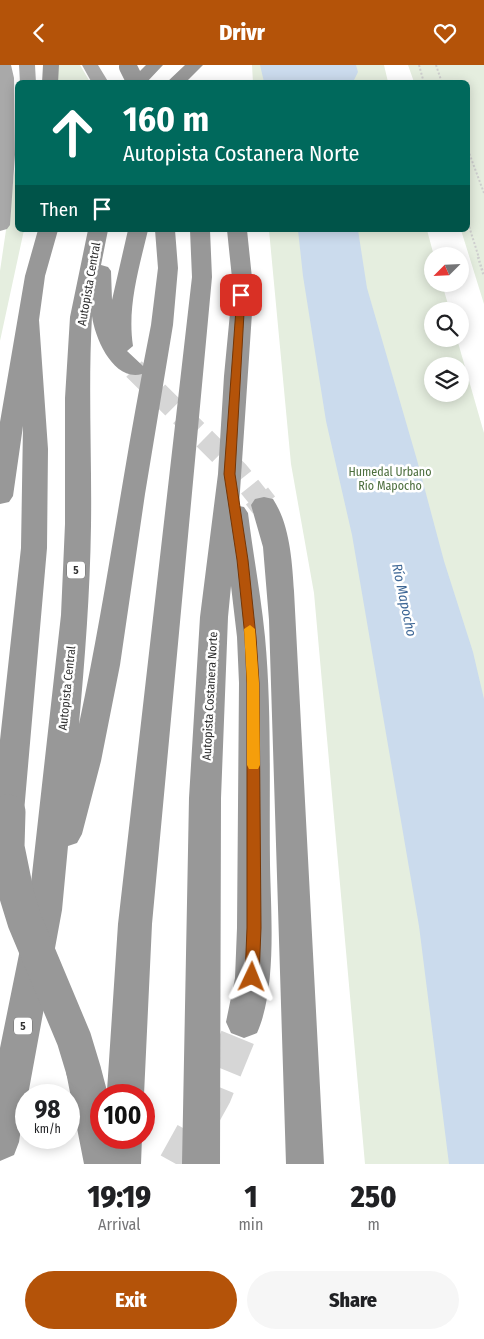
<!DOCTYPE html>
<meta charset="utf-8">
<style>
body{margin:0;font-family:"Fira Sans Condensed",sans-serif;background:#f6f6f6;color:#202124;height:100vh;display:flex;flex-direction:column;font-size:19px;white-space:nowrap}
*{box-sizing:border-box;margin:0}
p{font-size:16px;color:#757577}
.icon{flex:none;width:28px;height:28px;fill:none;stroke:currentColor;stroke-width:2;stroke-linecap:round;stroke-linejoin:round}
.map{position:relative;height:1099px;overflow:hidden}
.sheet{display:flex;flex-direction:column;background:#fff;flex:1}
.sheet>*{flex:none}
.guide{position:absolute;left:15px;top:15px;width:455px;height:152px;border-radius:8px;box-shadow:0 2px 12px #0003;background:#00695c;color:#fff;overflow:hidden}
.needle{width:32px;rotate:246deg}
.controls{position:absolute;left:424px;top:182px;display:grid;gap:10px}
.controls a{display:grid;place-items:center;width:45px;height:45px;border-radius:50%;background:#fff;box-shadow:0 2px 12px #0003;font-size:25px}
.speed{position:absolute;left:15px;top:1019px;display:flex;gap:10px;font-size:25px;font-weight:700;text-align:center}
.speed>*{display:grid;place-content:center;width:65px;height:65px;border-radius:50%;background:#fff;box-shadow:0 2px 12px #0003;line-height:1}
.speed small{font-size:12px;font-weight:400}
.speed .limit{border:8px solid #d22;background:#fff;color:#111}
.pin{position:absolute;display:grid;place-items:center;width:42px;height:42px;color:#fff;margin:-21px;border-radius:10px;box-shadow:0 2px 8px #0006}
.me{position:absolute;width:55px;margin:-28px;rotate:2deg;stroke-linejoin:round;filter:drop-shadow(0 0 4px #0008)}
.turn{display:flex;align-items:center;gap:18px;height:105px;padding:0 25px;font-size:22px}
.turn .icon{width:65px;height:65px;stroke-width:2.5}
.turn b{display:block;font-size:35px;line-height:42px}
.then{display:flex;align-items:center;height:48px;padding:0 25px;background:#0003;gap:10px;font-size:19px}
.eta{display:flex;justify-content:space-evenly;align-items:center;height:85px;text-align:center}
.eta b{font-size:30px;font-weight:800;line-height:35px}
.action{display:flex;gap:10px;margin-top:auto;padding:10px 25px}
.action a{flex:1;height:58px;border-radius:30px;background:#b45309;color:#fff;font-size:20px;font-weight:800;line-height:58px;text-align:center}
.action a+a{background:#f6f6f6;color:#202124}
header{display:flex;justify-content:space-between;align-items:center;height:65px;padding:0 25px;background:#b45309;color:#fff;font-size:22px;font-weight:800}
.map>svg:first-child{display:block}
</style>
<header><svg class="icon" aria-label="back" viewBox="0 0 24 24"><path d="M15 5l-7 7 7 7"/></svg>Drivr<svg class="icon" aria-label="heart" viewBox="0 0 24 24"><path d="M12 20l-8-8c-3-5 5-10 8-4 3-6 11-1 8 4z"/></svg></header>
<div class="map">
<svg width="484" height="1099" viewBox="0 0 484 1099">
<rect width="100%" height="100%" fill="#fff"/>
<!-- green -->
<path fill="#e5eedf" fill-rule="evenodd" d="M58 0H80L90 17 58 18Z
M252 0H384L388 17 253 18Z
M408 0H484V239L461 165H468V18L414 17Z
M17 90 18 165H24L0 276V206Z
M269 165H427L434 191H432V219H442L450 246H432V274H457L484 368V1099H365L314 528 291 399ZM432 301H460V329H432Z"/>
<!-- water -->
<path fill="#cbdbed" d="M260 0H356L358 7 353 17H264Z
M298 165H358L367 223 417 395 444 496 473 587 484 634V1099H449L419 861 352 470 326 356 303 211Z"/>
<g fill="none" stroke-linecap="round" stroke-linejoin="round">
<!-- highway-tunnel-far2 -->
<path stroke="#d6d6d6" stroke-width="22" stroke-dasharray="22 11" stroke-linecap="butt" d="M134 304 238 407 258 432"/>
<!-- highway-tunnel-far1 -->
<path stroke="#d6d6d6" stroke-width="28" stroke-dasharray="28 14" stroke-linecap="butt" d="M257 431 264 440"/>
<!-- highway-tunnel -->
<path stroke="#d6d6d6" stroke-width="35" stroke-dasharray="35 18" stroke-linecap="butt" d="M176 1099 214 1030 244 957"/>
<!-- path-far1 -->
<path stroke="#cecece" stroke-width="2" stroke-dasharray="2 2" stroke-linecap="butt" d="M419 0 424 18
M436 0 442 18
M468 85 484 128
M468 158 479 193"/>
<!-- path -->
<path stroke="#cecece" stroke-width="2.5" stroke-dasharray="2 2" stroke-linecap="butt" d="M478 192 484 211"/>
<!-- major -->
<path fill="#a9a9a9" fill-rule="evenodd" d="M0 0H11L14 13 15 90 10 160 7 164 0 166Z
M19 0H35L36 18H20Z
M82 0H98L109 18H92Z"/>
<!-- highway -->
<path fill="#989898" fill-rule="evenodd" d="M43 0H59L58 18H42Z
M146 0H163L146 18H128Z
M185 0H203L185 18H166Z
M38 165H58L45 211 39 255 48 384 47 483 24 747 19 756 8 760 0 757V675L21 483 23 361 13 431 9 437 0 439V357L25 211Z
M88 165H108L101 200 108 202 111 206 112 235 128 165H148C139 203 127 242 133 281L127 286 143 301 151 260 158 203 155 165H175L178 203 173 260 145 429 120 600 101 696 82 769 77 778 68 781 62 845 28 1030H26L19 1077 14 1090 0 1096V983L28 845 61 550 65 459V333L70 252ZM92 251C95 274 114 317 142 309 120 425 104 543 79 659 85 593 90 528 91 461 92 391 88 322 92 251Z
M190 165H210L212 212 152 859 144 1030H101V1072H142L141 1099H84L66 1007 71 995 84 990 97 995 102 1007 107 1026 118 859 192 212Z
M227 165H247L252 213V248L239 441 244 442 248 448C253 489 261 531 265 572 272 647 269 724 270 800 271 850 277 923 257 968L244 973 231 968 226 957 235 913 237 863 239 618 237 572 231 521 228 552 221 733 220 1099H182L189 733 200 552 218 409 224 311 230 248 232 213Z
M264 432 273 434C290 460 292 496 294 526L324 1099H286L269 555 263 482 251 440 255 434Z"/>
<!-- highway-bridge-far1 -->
<path stroke="#989898" stroke-width="18" d="M128 2 136 18"/>
<!-- highway-bridge -->
<path stroke="#989898" stroke-width="35" d="M8 747 7 782 17 831 25 857 74 974 84 1007"/>
</g>
<!-- route -->
<path fill="#b45309" stroke="#753606" d="M241 228 245 230 235 409 248 495 256 572 259 618 261 863 259 912 257 917 252 919 247 917 245 912 247 863V618L245 572 237 495 224 409 237 230Z"/>
<!-- slow -->
<path fill="#f59e0b" d="M250 560 255 564 259 618 260 700 258 704H249L247 700V618L244 564Z"/>
<g text-anchor="middle" dominant-baseline="central" stroke-width="5" stroke-linejoin="round" paint-order="stroke">
<!-- shield labels -->
<g fill="#fff" stroke="#6f6f6f" stroke-width="1">
<rect x="67" y="496.5" width="18" height="17" rx="4"/>
<rect x="14" y="952.5" width="18" height="17" rx="4"/>
</g>
<g font-size="11" font-weight="bold" fill="#313131">
<text x="76" y="505">5</text>
<text x="23" y="961">5</text>
</g>
<!-- street labels -->
<g font-size="12" fill="#313131" stroke="#fff">
<text transform="translate(89 219) rotate(-80)">Autopista Central</text>
<text transform="translate(67 623) rotate(-84)">Autopista Central</text>
<text transform="translate(210 631) rotate(-87)">Autopista Costanera Norte</text>
</g>
<!-- park labels -->
<g font-size="12" fill="#4c6e3d" stroke="#fff">
<text x="390" y="407">Humedal Urbano<tspan x="390" dy="14">Río Mapocho</tspan></text>
</g>
<!-- water labels -->
<g font-size="14" font-style="italic" fill="#3d6695" stroke="#fff">
<text transform="translate(404 535) rotate(78)">Río Mapocho</text>
</g>
</g>
</svg>
<div class="controls">
<a><svg class="needle" viewBox="-14 -14 28 28"><path d="M0-13l5 13h-10z" fill="#e53935"/><path d="M0 13l5-13h-10z" fill="#757577"/></svg></a>
<a><svg class="icon" aria-label="search" viewBox="0 0 24 24"><circle cx="10" cy="10" r="6"/><path d="M15 15l6 6"/></svg></a>
<a><svg class="icon" aria-label="layers" viewBox="0 0 24 24"><path d="M12 4l9 5-9 5-9-5zM3 14l9 5 9-5"/></svg></a>
</div>
<div class="speed"><div>98<small>km/h</small></div><div class="limit">100</div></div>
<div class="pin" style="left:241px;top:230px;background:#d93025"><svg class="icon" aria-label="arrive" viewBox="0 0 24 24"><path d="M6 21V4h12l-3 4 3 4H6"/></svg></div>
<svg class="me" style="left:252px;top:912px" viewBox="-20 -20 40 40"><path d="M0-17L14 15 0 8-14 15z" fill="#b45309" stroke="#fff" stroke-width="4"/></svg>
<div class="guide">
<div class="turn"><svg class="icon" aria-label="ahead" viewBox="0 0 24 24"><path d="M12 20V5M6 11l6-6 6 6"/></svg><div><b>160 m</b>Autopista Costanera Norte</div></div>
<div class="then">Then<svg class="icon" aria-label="arrive" viewBox="0 0 24 24"><path d="M6 21V4h12l-3 4 3 4H6"/></svg></div>
</div>
</div>
<section class="sheet">
<div class="eta">
<div><b>19:19</b><p>Arrival</p></div>
<div><b>1</b><p>min</p></div>
<div><b>250</b><p>m</p></div>
</div>
<div class="action"><a>Exit</a><a>Share</a></div>
</section>
